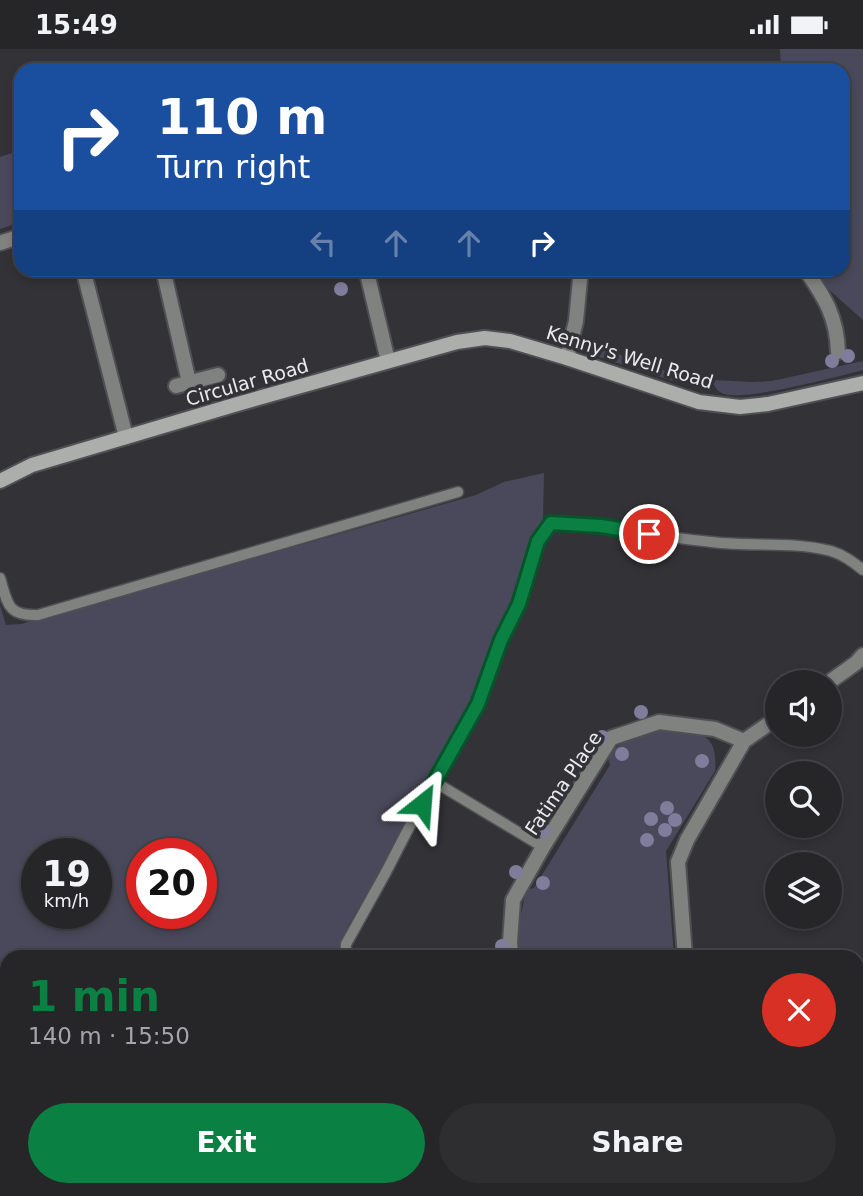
<!DOCTYPE html>
<meta charset="utf-8">
<style>
body{margin:0;font-family:"DejaVu Sans",sans-serif;background:#2e2e31;color:#f1f3f6;height:100vh;display:flex;flex-direction:column;font-size:26px;white-space:nowrap}
*{box-sizing:border-box;margin:0}
p{font-size:23px;color:#a4a5a8}
.icon{flex:none;width:38px;height:38px;fill:none;stroke:currentColor;stroke-width:2;stroke-linecap:round;stroke-linejoin:round}
.map{position:relative;flex:1;overflow:hidden}
.panel{position:absolute;left:0px;top:901px;width:864px;height:247px;display:flex;flex-direction:column;background:#262629;border-radius:21px 21px 0 0;box-shadow:0 4px 10px #0003,0 0 0 2px #424346}
.panel>*{flex:none}
.banner{position:absolute;left:14px;top:14px;width:836px;height:214px;border-radius:21px;box-shadow:0 4px 10px #0003,0 0 0 2px #424346;background:#1a4fa0;color:#fff;overflow:hidden}
.tools{position:absolute;left:765px;top:621px;display:grid;gap:14px}
.tools a{display:grid;place-items:center;width:77px;height:77px;border-radius:50%;background:#262629;box-shadow:0 4px 10px #0003,0 0 0 2px #424346;font-size:35px}
.speed{position:absolute;left:21px;top:789px;display:flex;gap:14px;font-size:35px;font-weight:700;text-align:center}
.speed>*{display:grid;place-content:center;width:91px;height:91px;border-radius:50%;background:#262629;box-shadow:0 4px 10px #0003,0 0 0 2px #424346;line-height:1}
.speed small{font-size:18px;font-weight:400}
.speed .limit{border:10px solid #d22;background:#fff;color:#111}
.pin{position:absolute;display:grid;place-items:center;width:60px;height:60px;color:#fff;margin:-30px;border:4px solid #fff;border-radius:50%;box-shadow:0 2px 7px #0007}
.me{position:absolute;width:77px;margin:-38px;rotate:28deg;stroke-linejoin:round;filter:drop-shadow(0 0 5px #0008)}
.turn{display:flex;align-items:center;gap:24px;height:147px;padding:0 28px;font-size:32px}
.turn .icon{width:91px;height:91px;stroke-width:2.5}
.turn b{display:block;font-size:49px;line-height:60px}
.lanes{display:flex;align-items:center;height:66px;padding:0 28px;background:#0003;justify-content:center;gap:35px;direction:ltr}
.lanes .off{opacity:.35}
.round{display:grid;place-items:center;flex:none;width:74px;height:74px;border-radius:37px;background:#2e2e31}
.headline{display:flex;align-items:center;justify-content:space-between;height:119px;padding:0 28px}
h1{font-size:42px;font-weight:700;line-height:52px;color:#0b8043}
.action{display:flex;gap:14px;margin-top:auto;padding:14px 28px}
.action a{flex:1;height:80px;border-radius:42px;background:#0b8043;color:#fff;font-size:28px;font-weight:700;line-height:80px;text-align:center}
.action a+a{background:#2e2e31;color:#f1f3f6}
.status{display:flex;justify-content:space-between;align-items:center;height:49px;padding:0 35px;background:#262629;direction:ltr}
.status svg{height:19px;fill:currentColor}
.map>svg:first-child{display:block}
</style>
<div class="status"><b>15:49</b><svg viewBox="0 0 49 12"><path d="M0 12V9h3v3zM5 12V6h3v6zM10 12V3h3v9zM15 12V0h3v12zM26 1h20v11H26zM47 4h2v5h-2z"/></svg></div>
<div class="map">
<svg width="863" height="1147" viewBox="0 0 863 1147">
<rect width="100%" height="100%" fill="#333337"/>
<!-- green -->
<path fill="#4a495b" fill-rule="evenodd" d="M780 0H863V271L826 238 813 221 844 220V21H781Z
M21 101V173L0 180V108Z
M588 294 659 320 691 328 688 331 676 333 596 307 591 302Z
M863 312V321C839 327 740 354 722 344 716 341 714 336 712 331L752 333 772 332Z
M544 424 543 469 510 561 476 643 461 673 429 729 377 828 348 877 336 908H7V1141H483L486 1147H0V556L6 576 21 575 476 446 504 433ZM37 805H96V864H37ZM142 805H201V864H142Z
M662 680C695 683 719 680 715 722L666 802 674 908H519V876L526 841 534 839 610 716 607 705 623 693Z
M863 999V1147H839L835 1141H858V1014Z"/>
<g fill="none" stroke-linecap="round" stroke-linejoin="round">
<!-- service casing -->
<g stroke="#505054" stroke-width="13">
<path id="service" d="M0 529C8 555 7 567 38 566L458 443
M433 732 543 798
M345 908 346 895 386 823 433 732 478 655 501 591 519 555 538 492 551 474C605 476 658 488 712 493 751 498 792 492 831 502 844 506 853 513 863 521
M858 1000 863 983
M493 1147 502 1141"/>
</g>
<!-- minor casing -->
<g stroke="#505054" stroke-width="18">
<path id="minor" d="M0 194 21 187
M83 220 126 388
M163 220 189 333
M366 220 388 312
M805 220C825 249 837 268 838 303
M567 309 576 272 581 220
M176 337 218 326
M828 634 856 614 863 606
M744 692 777 669
M511 908 510 893 513 851 543 798 611 689 659 673 715 680 744 692 687 791 678 813 685 908
M663 1141 694 1147
M756 1147 764 1144"/>
</g>
<!-- secondary casing -->
<g stroke="#505054" stroke-width="18">
<path id="secondary" d="M0 432 32 416 234 356 457 293 485 289 510 292 567 309 699 353 740 358 768 355 863 334"/>
</g>
<!-- service -->
<use href="#service" stroke="#808280" stroke-width="10"/>
<!-- minor -->
<use href="#minor" stroke="#808280" stroke-width="14"/>
<!-- secondary -->
<use href="#secondary" stroke="#abaeab" stroke-width="14"/>
</g>
<!-- trees -->
<g fill="#7f7d9b">
<circle cx="341" cy="240" r="7"/>
<circle cx="848" cy="307" r="7"/>
<circle cx="832" cy="312" r="7"/>
<circle cx="641" cy="663" r="7"/>
<circle cx="602" cy="688" r="7"/>
<circle cx="622" cy="705" r="7"/>
<circle cx="702" cy="712" r="7"/>
<circle cx="667" cy="759" r="7"/>
<circle cx="651" cy="770" r="7"/>
<circle cx="675" cy="771" r="7"/>
<circle cx="665" cy="781" r="7"/>
<circle cx="544" cy="782" r="7"/>
<circle cx="647" cy="791" r="7"/>
<circle cx="516" cy="823" r="7"/>
<circle cx="543" cy="834" r="7"/>
<circle cx="502" cy="897" r="7"/>
</g>
<g fill="none" stroke-linecap="round" stroke-linejoin="round">
<!-- route casing -->
<g stroke="#07532c" stroke-width="18">
<path id="route" d="M422 755 478 655 501 591 519 555 538 492 551 474 601 477 649 485"/>
</g>
<!-- route -->
<use href="#route" stroke="#0b8043" stroke-width="12"/>
</g>
<g text-anchor="middle" dominant-baseline="central" stroke-width="7" stroke-linejoin="round" paint-order="stroke">
<!-- street labels -->
<g font-size="19" fill="#ebebee" stroke="#333337">
<text transform="translate(630 308) rotate(17)">Kenny's Well Road</text>
<text transform="translate(247 333) rotate(-16)">Circular Road</text>
<text transform="translate(563 734) rotate(-56)">Fatima Place</text>
</g>
</g>
</svg>
<div class="tools">
<a><svg class="icon" aria-label="sound" viewBox="0 0 24 24"><path d="M4 9h4l5-4v14l-5-4H4zM17 9q2 3 0 6"/></svg></a>
<a><svg class="icon" aria-label="search" viewBox="0 0 24 24"><circle cx="10" cy="10" r="6"/><path d="M15 15l6 6"/></svg></a>
<a><svg class="icon" aria-label="layers" viewBox="0 0 24 24"><path d="M12 4l9 5-9 5-9-5zM3 14l9 5 9-5"/></svg></a>
</div>
<div class="speed"><div>19<small>km/h</small></div><div class="limit">20</div></div>
<div class="pin" style="left:649px;top:485px;background:#d93025"><svg class="icon" aria-label="arrive" viewBox="0 0 24 24"><path d="M6 21V4h12l-3 4 3 4H6"/></svg></div>
<svg class="me" style="left:422px;top:755px" viewBox="-20 -20 40 40"><path d="M0-17L14 15 0 8-14 15z" fill="#0b8043" stroke="#fff" stroke-width="4"/></svg>
<div class="banner">
<div class="turn"><svg class="icon" aria-label="right" viewBox="0 0 24 24"><path d="M7 20v-9h11M14 6l5 5-5 5"/></svg><div><b>110 m</b>Turn right</div></div>
<div class="lanes"><svg class="icon off" aria-label="left" viewBox="0 0 24 24"><path d="M17 20v-9H6M10 6l-5 5 5 5"/></svg><svg class="icon off" aria-label="ahead" viewBox="0 0 24 24"><path d="M12 20V5M6 11l6-6 6 6"/></svg><svg class="icon off" aria-label="ahead" viewBox="0 0 24 24"><path d="M12 20V5M6 11l6-6 6 6"/></svg><svg class="icon" aria-label="right" viewBox="0 0 24 24"><path d="M7 20v-9h11M14 6l5 5-5 5"/></svg></div>
</div>
<section class="panel">
<div class="headline"><div><h1>1 min</h1><p>140 m · 15:50</p></div><a class="round" style="background:#d93025;color:#fff"><svg class="icon" aria-label="close" viewBox="0 0 24 24"><path d="M6 6l12 12M18 6L6 18"/></svg></a></div>
<div class="action"><a>Exit</a><a>Share</a></div>
</section>
</div>
